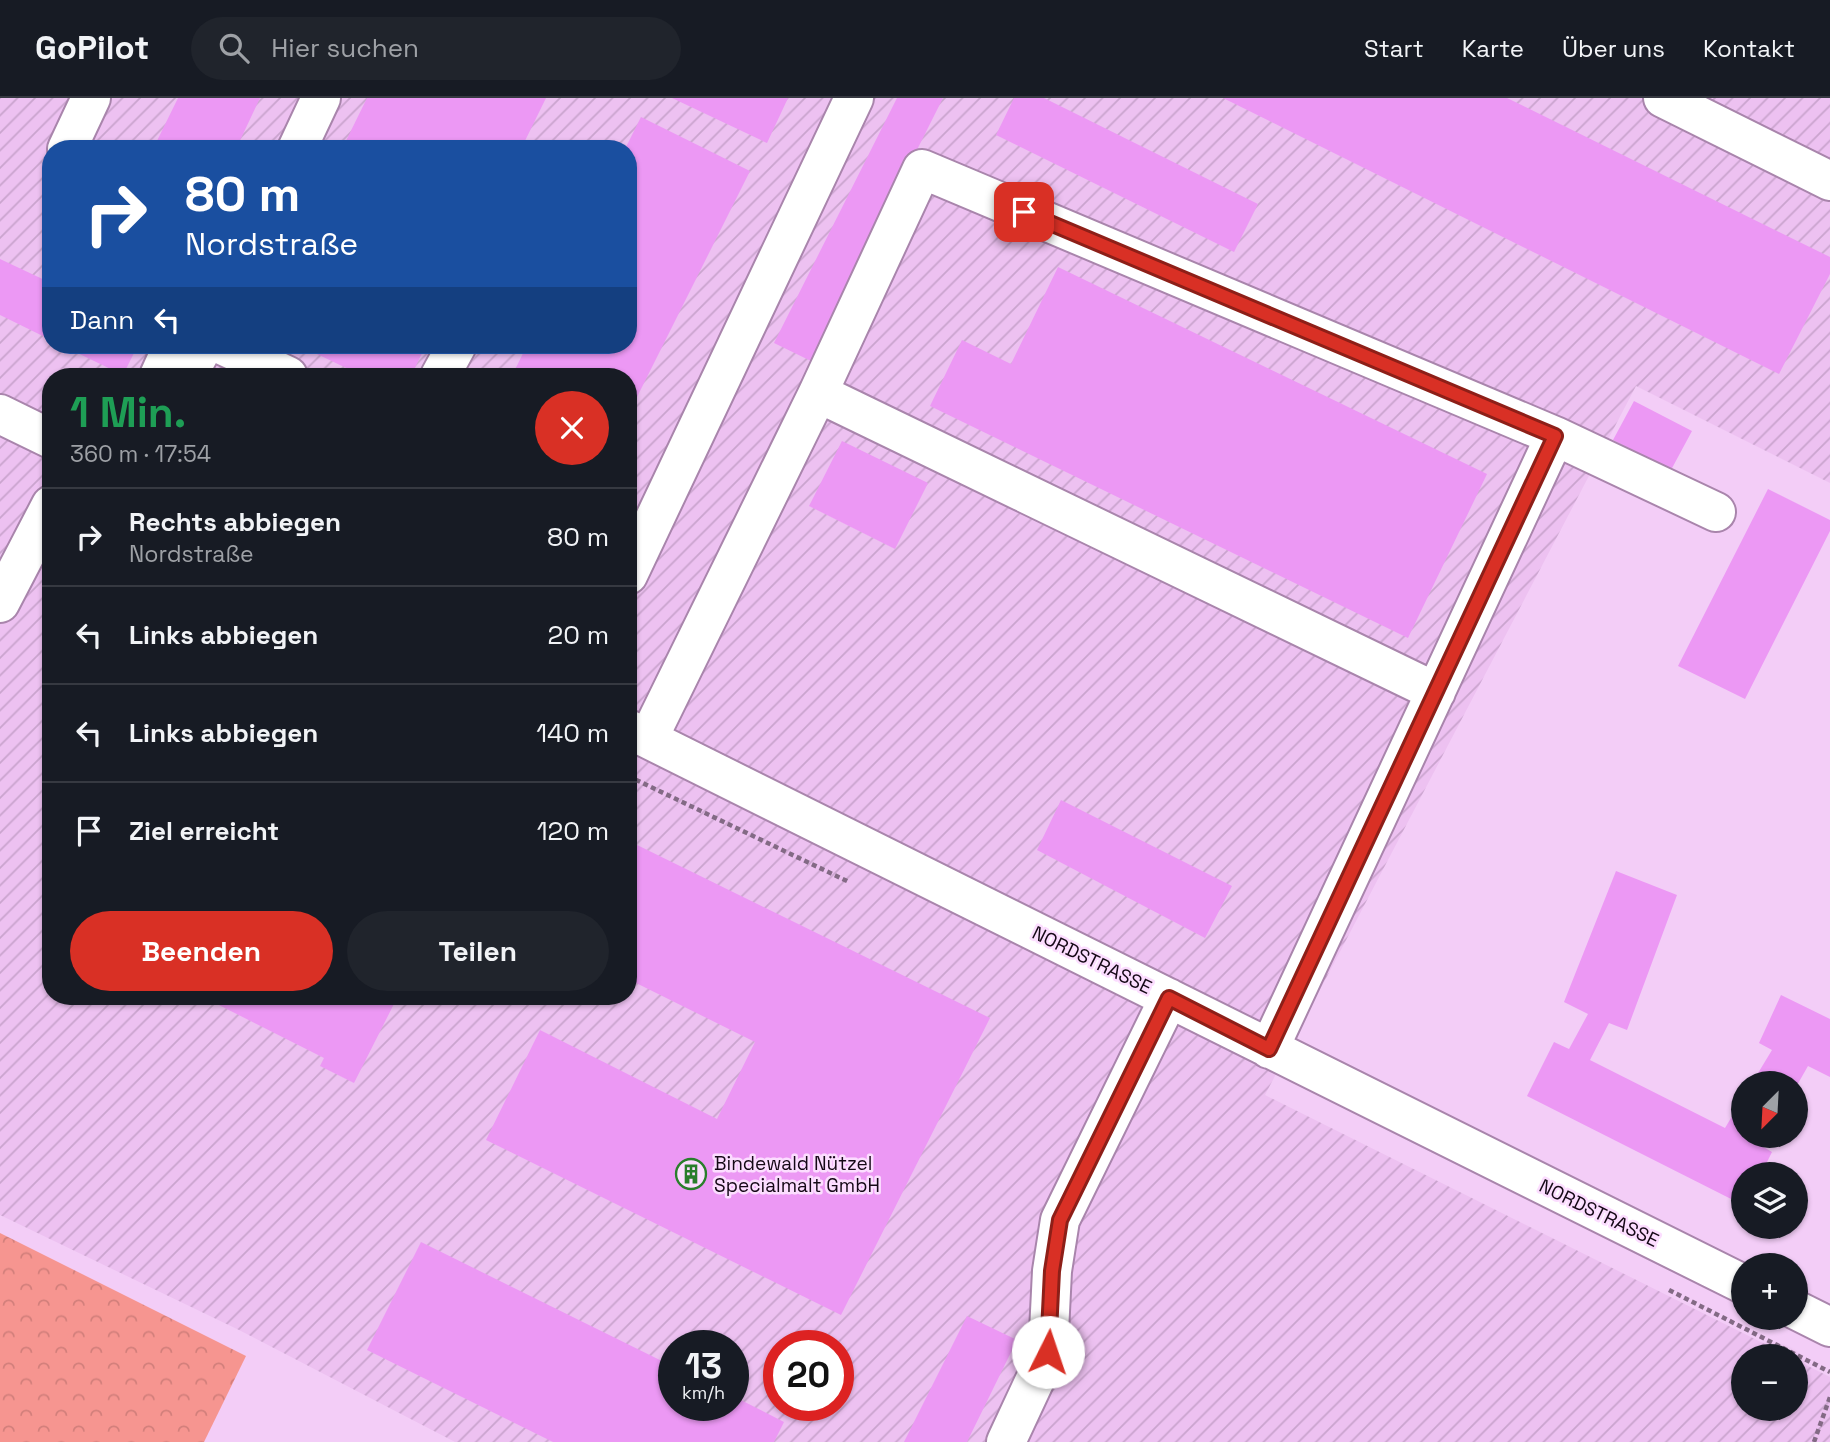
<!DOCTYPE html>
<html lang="de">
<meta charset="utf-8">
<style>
body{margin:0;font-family:"Space Grotesk",sans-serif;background:#20242c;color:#f1f3f6;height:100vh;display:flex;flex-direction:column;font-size:26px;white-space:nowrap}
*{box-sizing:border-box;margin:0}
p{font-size:23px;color:#9ea1a6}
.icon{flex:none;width:38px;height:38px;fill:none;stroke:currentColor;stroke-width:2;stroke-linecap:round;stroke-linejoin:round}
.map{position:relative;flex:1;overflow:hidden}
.details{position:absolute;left:42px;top:270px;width:595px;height:637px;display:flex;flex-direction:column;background:#171b24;border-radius:28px;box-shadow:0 2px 5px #0004}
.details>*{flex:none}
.guide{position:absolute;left:42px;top:42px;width:595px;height:214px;border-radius:28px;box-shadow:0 2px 5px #0004;background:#1a4fa0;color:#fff;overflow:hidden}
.needle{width:46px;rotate:204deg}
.buttons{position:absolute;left:1731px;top:973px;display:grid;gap:14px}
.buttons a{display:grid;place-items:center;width:77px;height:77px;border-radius:50%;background:#171b24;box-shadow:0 2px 5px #0004;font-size:35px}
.speed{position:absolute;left:658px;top:1232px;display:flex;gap:14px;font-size:35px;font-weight:700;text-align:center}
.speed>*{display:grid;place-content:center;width:91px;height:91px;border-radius:50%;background:#171b24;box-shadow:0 2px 5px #0004;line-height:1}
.speed small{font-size:18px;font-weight:400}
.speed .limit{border:10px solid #d22;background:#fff;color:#111}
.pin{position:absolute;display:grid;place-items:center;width:60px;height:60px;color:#fff;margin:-30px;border-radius:14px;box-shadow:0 4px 10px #0006}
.me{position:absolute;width:77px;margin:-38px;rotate:4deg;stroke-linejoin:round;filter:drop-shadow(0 0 5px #0008)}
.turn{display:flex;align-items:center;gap:24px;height:147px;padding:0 28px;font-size:32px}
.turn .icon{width:91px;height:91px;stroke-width:2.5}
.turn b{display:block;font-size:49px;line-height:60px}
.then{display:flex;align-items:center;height:66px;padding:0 28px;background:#0003;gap:14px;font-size:26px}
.round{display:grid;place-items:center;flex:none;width:74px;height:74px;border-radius:37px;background:#20242c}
.overview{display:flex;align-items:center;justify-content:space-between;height:119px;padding:0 28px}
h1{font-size:42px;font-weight:800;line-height:52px;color:#1e9e55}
.action{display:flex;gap:14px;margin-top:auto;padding:14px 28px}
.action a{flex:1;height:80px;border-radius:42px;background:#d93025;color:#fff;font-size:28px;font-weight:800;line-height:80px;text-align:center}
.action a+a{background:#20242c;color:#f1f3f6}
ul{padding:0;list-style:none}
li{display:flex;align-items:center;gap:21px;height:98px;padding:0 28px;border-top:2px solid #363941}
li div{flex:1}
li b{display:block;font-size:26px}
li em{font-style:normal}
header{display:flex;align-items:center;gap:42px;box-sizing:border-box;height:98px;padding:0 35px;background:#171b24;border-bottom:2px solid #363941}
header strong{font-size:33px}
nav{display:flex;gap:38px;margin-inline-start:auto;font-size:24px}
.search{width:490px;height:63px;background:#20242c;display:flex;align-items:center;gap:18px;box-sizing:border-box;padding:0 24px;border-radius:38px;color:#9ea1a6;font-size:26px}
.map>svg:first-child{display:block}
</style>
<header>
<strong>GoPilot</strong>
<div class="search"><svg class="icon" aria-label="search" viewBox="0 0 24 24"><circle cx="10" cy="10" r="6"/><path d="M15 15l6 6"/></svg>Hier suchen</div>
<nav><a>Start</a><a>Karte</a><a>Über uns</a><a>Kontakt</a></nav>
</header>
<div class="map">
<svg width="1830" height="1344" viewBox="0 0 1830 1344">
<defs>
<pattern id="industrial-furrows" width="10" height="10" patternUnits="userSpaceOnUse" patternTransform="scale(1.75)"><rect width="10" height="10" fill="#edc1f1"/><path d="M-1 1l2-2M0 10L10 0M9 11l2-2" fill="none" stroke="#caa4ce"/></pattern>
<pattern id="park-crowns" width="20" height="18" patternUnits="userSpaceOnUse" patternTransform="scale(1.75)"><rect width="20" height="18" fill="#f69590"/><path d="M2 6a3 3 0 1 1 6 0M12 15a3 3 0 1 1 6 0" fill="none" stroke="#d27f7b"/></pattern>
</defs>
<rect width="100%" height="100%" fill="#f3cdf7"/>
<!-- industrial -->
<path fill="url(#industrial-furrows)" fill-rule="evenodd" d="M0 0H1830V385L1636 288 1265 997 1789 1258H1743V1311H1796V1262L1830 1279V1344H455L239 1232 0 1117ZM51 51H628V247H51ZM51 278H628V898H51ZM674 1248H733V1307H674ZM779 1248H838V1307H779Z"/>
<!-- park -->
<path fill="url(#park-crowns)" d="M0 1135 246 1258 204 1344H0Z"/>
<!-- building -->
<path fill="#ec98f4" d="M178 0H260L236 51H153Z
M367 0H546L521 51H342Z
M672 0H788L767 45Z
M897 0H943L811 263 774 245Z
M1014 0H1044L1258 106 1234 154 996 37Z
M1223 0H1507L1830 159V176L1779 276Z
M641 19 750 73 628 317V278H512L527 247H628V51H625Z
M0 161 51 185V242L0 217Z
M1058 169 1487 376 1408 540 930 308 962 242 1011 266Z
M61 247H138L123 277Z
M298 247H426L411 278H363Z
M1634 303 1692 333 1671 372 1613 342Z
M842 343 928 385 895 451 809 408Z
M1768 391 1830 422V433L1745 601 1678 568Z
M1061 702 1232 788 1205 840 1037 752Z
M631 744 990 920 841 1217 486 1042 540 932 717 1021 755 944 628 881V751Z
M1616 773 1677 797 1627 932 1609 925 1590 962 1725 1030 1743 1000V1038H1766L1760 1047 1772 1054 1761 1076H1743V1107L1527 998 1554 944 1569 951 1588 916 1564 904Z
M1781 897 1830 921V979L1808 968 1796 989V985H1752L1772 952 1759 945Z
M201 898H398L354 985 320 968 324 960Z
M421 1144 674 1269V1307H733V1298L784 1324 774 1344H553L367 1252Z
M967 1218 1017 1242 967 1344H904Z"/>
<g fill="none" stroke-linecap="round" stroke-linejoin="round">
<!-- minor casing -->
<g stroke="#a985ac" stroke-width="42">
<path id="minor" d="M1663 0 1830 83
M67 51 91 0
M297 51 321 0
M222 247 288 278
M159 278 173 247
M187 278 204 247
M440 278 457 247
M818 295 1436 594
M0 316 51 341
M1555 338 1716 414
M628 477 854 0
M0 505 51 407
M628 631 1743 1186
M648 641 818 295 922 71 1555 338 1269 951
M1796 1212 1830 1229
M1006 1344 1048 1254 1052 1173 1060 1122 1169 900"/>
</g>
<!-- path -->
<path stroke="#836a85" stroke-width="4.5" stroke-dasharray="5 3.5" stroke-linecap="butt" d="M628 678 849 784
M1669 1192 1830 1274
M1814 1344 1830 1299"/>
<!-- minor -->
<use href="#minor" stroke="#fff" stroke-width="38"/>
</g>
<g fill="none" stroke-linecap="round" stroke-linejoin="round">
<!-- route casing -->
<g stroke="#8d1f18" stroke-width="18">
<path id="route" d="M1024 114 1555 338 1269 951 1169 900 1060 1122 1052 1173 1048 1254"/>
</g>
<!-- route -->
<use href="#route" stroke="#d93025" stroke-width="12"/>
</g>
<!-- icons -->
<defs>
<g id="building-ring" transform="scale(1.575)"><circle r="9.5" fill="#fcddff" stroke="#297e2b" stroke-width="1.5"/><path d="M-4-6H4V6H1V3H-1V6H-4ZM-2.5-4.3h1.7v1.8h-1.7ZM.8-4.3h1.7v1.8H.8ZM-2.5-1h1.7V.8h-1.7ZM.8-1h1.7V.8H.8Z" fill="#297e2b"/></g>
</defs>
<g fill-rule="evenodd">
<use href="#building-ring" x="691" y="1076"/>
</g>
<g text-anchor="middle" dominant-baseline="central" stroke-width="5" stroke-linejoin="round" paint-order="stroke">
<!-- street labels -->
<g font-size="19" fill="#150816" stroke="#fcddff">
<text transform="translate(1092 862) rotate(26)">NORDSTRASSE</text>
<text transform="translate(1599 1115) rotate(26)">NORDSTRASSE</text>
</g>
<!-- poi labels -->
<g font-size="19" fill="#150816" stroke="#fcddff" text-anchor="start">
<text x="714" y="1065">Bindewald Nützel<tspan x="714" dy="22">Specialmalt GmbH</tspan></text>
</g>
</g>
</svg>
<div class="buttons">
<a><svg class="needle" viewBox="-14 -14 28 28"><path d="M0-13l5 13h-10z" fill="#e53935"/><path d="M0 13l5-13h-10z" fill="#9ea1a6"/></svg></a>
<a><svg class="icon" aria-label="layers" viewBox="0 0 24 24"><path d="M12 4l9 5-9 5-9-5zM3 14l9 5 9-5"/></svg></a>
<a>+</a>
<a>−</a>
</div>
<div class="speed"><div>13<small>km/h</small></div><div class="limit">20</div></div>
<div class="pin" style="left:1024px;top:114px;background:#d93025"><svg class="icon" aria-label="arrive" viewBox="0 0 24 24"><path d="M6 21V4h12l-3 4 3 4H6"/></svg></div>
<svg class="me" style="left:1048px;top:1254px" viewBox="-20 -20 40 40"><circle r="19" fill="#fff"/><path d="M0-13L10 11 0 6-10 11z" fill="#d93025"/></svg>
<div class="guide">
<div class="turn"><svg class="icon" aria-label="right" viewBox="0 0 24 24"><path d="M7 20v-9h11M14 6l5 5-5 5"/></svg><div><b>80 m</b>Nordstraße</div></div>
<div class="then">Dann<svg class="icon" aria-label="left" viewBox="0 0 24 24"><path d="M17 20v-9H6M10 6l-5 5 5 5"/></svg></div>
</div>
<section class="details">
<div class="overview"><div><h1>1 Min.</h1><p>360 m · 17:54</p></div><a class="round" style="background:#d93025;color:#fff"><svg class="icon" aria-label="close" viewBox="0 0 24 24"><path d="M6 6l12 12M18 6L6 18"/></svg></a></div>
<ul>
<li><svg class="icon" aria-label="right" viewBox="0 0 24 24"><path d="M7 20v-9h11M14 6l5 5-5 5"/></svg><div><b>Rechts abbiegen</b><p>Nordstraße</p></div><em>80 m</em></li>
<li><svg class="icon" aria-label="left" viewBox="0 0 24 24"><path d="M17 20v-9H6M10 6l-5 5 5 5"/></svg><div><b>Links abbiegen</b></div><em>20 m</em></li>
<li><svg class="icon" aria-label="left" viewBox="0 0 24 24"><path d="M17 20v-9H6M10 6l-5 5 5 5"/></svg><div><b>Links abbiegen</b></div><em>140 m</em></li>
<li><svg class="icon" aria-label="arrive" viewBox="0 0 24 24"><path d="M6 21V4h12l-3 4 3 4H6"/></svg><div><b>Ziel erreicht</b></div><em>120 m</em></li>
</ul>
<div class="action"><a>Beenden</a><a>Teilen</a></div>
</section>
</div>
